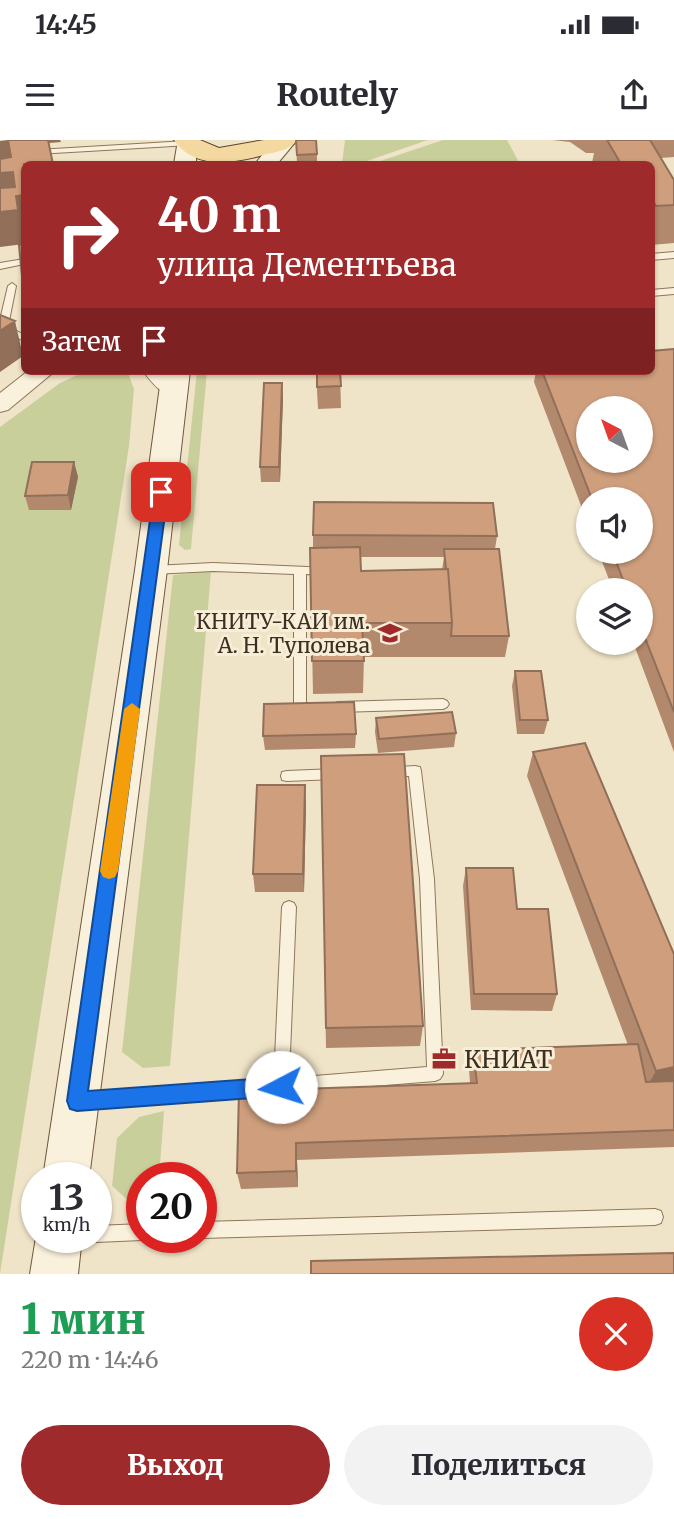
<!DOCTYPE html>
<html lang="ru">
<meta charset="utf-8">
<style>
body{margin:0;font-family:Merriweather,serif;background:#f2f2f3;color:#2b2b33;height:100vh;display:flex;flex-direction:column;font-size:26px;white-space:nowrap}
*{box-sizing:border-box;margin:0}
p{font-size:23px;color:#7c7c81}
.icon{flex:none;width:38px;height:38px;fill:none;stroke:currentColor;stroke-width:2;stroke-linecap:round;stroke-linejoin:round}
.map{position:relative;height:1134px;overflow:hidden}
.sheet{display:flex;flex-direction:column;background:#fff;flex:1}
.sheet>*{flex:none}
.top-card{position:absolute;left:21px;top:21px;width:634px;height:214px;border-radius:10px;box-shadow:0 2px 5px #0004;background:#9e2a2b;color:#fff;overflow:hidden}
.needle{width:46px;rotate:319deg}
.tools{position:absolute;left:576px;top:256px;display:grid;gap:14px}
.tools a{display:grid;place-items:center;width:77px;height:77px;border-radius:50%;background:#fff;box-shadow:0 2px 5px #0004;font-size:35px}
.speed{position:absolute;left:21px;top:1022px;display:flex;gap:14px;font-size:35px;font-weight:700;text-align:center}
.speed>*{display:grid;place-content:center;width:91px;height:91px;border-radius:50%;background:#fff;box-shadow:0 2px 5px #0004;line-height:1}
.speed small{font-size:18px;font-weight:400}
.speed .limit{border:10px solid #d22;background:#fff;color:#111}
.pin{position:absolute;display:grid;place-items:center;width:60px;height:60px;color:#fff;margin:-30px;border-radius:14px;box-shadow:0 4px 10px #0006}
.me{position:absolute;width:77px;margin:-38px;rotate:265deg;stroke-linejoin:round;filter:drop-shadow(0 0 5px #0008)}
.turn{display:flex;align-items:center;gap:24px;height:147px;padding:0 21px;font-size:32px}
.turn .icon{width:91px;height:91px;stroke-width:2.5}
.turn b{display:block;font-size:49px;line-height:60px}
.then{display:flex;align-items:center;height:66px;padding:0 21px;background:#0003;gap:14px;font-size:26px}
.round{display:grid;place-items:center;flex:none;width:74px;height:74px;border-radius:37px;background:#f2f2f3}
.summary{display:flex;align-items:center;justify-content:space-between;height:119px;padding:0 21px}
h1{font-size:42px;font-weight:800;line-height:52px;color:#1e9e55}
.cta{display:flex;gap:14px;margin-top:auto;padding:14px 21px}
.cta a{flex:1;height:80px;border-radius:42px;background:#9e2a2b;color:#fff;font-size:28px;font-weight:800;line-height:80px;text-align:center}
.cta a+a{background:#f2f2f3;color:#2b2b33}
.status{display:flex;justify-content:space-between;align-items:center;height:49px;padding:0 35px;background:#fff;direction:ltr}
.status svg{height:19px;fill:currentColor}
header{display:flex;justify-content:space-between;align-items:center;height:91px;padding:0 21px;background:#fff;font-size:32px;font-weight:800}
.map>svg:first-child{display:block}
</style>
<div class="status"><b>14:45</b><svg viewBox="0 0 49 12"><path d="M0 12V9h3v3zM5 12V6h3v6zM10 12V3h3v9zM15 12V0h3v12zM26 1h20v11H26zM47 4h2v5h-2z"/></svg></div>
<header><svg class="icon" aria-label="menu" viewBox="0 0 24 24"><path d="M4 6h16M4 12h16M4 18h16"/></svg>Routely<svg class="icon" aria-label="share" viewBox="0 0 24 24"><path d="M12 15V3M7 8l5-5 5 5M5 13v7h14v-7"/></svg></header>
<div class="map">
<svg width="674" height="1134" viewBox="0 0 674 1134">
<rect width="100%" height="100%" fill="#f0e4c8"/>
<!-- green -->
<path fill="#c9cf9b" d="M345 0H428L361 23 342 24Z
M443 0H507L520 24H371Z
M86 231 128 233 134 249 129 306 0 1134V287L60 243Z
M197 231H207L191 409 185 410 179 405Z
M211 431 170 926 143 928 122 912 173 435Z
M164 971 159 1038H142V1060L129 1061 112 1046 117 998 139 977Z"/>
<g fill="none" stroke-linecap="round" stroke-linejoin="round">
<!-- service casing -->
<g stroke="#8d765c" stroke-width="2">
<path id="service" d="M187 1 191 3 190 5 37 14 33 12 37 10Z
M674 112V118L651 120V114Z
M24 119V124L0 129V123Z
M12 143 16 146 8 186 24 195V201L0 189V180L8 146Z
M674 148V154L651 156V150Z
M213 423 331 428 333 431 327 435 306 434V563L314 564 316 567 314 570 300 573 296 571 294 568V434L213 431 153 434 147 430 153 426Z
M443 559 447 561 449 564 447 567 443 569 338 572 334 570 332 567 334 564 338 562Z
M415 626 420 627 421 631 434 739 443 934 440 939 435 941 85 969 80 966 77 961 80 956 85 953 274 939 282 767 284 763 289 761 294 763 296 767 289 938 427 927 420 739 409 636H384L383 632 384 628Z
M335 629 340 630 341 634 340 638 335 639 287 641 282 640 281 636 282 632 287 631Z
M655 1069 661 1071 663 1077 661 1083 655 1085 201 1098 199 1097H201V1082Z
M142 1084V1097H148L142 1100 96 1102 89 1097H96V1086Z"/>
</g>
<!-- tertiary casing -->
<g stroke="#8d765c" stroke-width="2">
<path id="tertiary" d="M28 231H55L8 270 0 272V253Z
M143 231H168L185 249 181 254C164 259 153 244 143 231Z"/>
</g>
<!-- secondary casing -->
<g stroke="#6f573f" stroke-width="2">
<path id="secondary" d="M178 0H196V24H174Z
M274 0H297L277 24H255Z
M162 231H190L167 430 89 1038H43L135 430Z
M37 1091V1097H82L78 1134H30Z"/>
</g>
<!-- primary casing -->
<g stroke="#5b4430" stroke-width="2">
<path id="primary" d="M174 0H200L219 8 264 0H297C291 9 278 12 267 14 236 23 195 31 174 0Z"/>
</g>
<!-- service -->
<use href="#service" fill="#faf1dc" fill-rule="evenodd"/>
<!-- tertiary -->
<use href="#tertiary" fill="#faf1dc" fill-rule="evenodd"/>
<!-- secondary -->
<use href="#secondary" fill="#faf1dc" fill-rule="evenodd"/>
<!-- primary -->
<use href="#primary" fill="#f3d9a0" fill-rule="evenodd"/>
</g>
<!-- wall -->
<path fill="#b2896c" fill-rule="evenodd" d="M296 0 317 14V24H297Z
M552 0H674V17L661 18 674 40V103L651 105V24H593L592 23 594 13H586L570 2Z
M674 209V612L633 502H640V450H613L598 411H640V359H588V384L534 242 536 231H651Z
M316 231H340L341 268 318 269Z
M282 243 283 258 280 342H261L260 327Z
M74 322 78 337 71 370H29L25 356Z
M313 395 497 396 495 409 509 496 505 517H364L363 553 313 554 310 408H313ZM361 417H444L442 430 361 431Z
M515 531 548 580 544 594H517L512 546Z
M376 578 456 593 454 607 378 613 375 592Z
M356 594 355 608 265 610 263 596Z
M533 612 674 814V1007L297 1020 298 1047 241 1049 237 1033 239 951 470 943 469 929 473 910 628 905 527 636Z
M321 616 423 886 420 906 326 908Z
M306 664 304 752H255L253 734Z
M466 728 517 769 557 854 552 871 471 870 463 746Z"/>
<!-- shaded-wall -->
<path fill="#916f58" d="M8 0 24 55V104L0 107V1Z
M27 0H60L61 2 49 3Z
M15 181 23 216 0 232V191Z
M282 243 283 258 280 342 279 327Z
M74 322 78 337 71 370 68 355Z
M305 645 306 664 304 752 303 734Z
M674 927V943L645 950 656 931Z
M296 1003 297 1020 298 1047 296 1031Z"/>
<!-- building -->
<path fill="#cf9f7d" stroke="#916f58" stroke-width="2" fill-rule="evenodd" d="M8 0H48L53 24H24V55L16 56 18 70 0 72V48L15 47 13 32 0 33V19L11 17Z
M296 0H316L317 14 297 15Z
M607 0H650L674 40V65L656 66 651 58V24H621Z
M24 104V136H22L19 105Z
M0 175 15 181 0 191Z
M674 209V572L640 485V450H627L612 411H640V359H592L542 231H651V211ZM588 268H640V320H588Z
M317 231H340L341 246 317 247Z
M264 243H282L279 327H260Z
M32 322H74L68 355 25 356Z
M314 362 493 363 497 396 313 395Z
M360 407 361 431 448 429 452 483H362L364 521H312L310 408Z
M444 409H499L509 496H451L452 483 448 429H446Z
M515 531H541L548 580H520Z
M354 562 356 594 263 596 264 564Z
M452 572 456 593 379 599 376 578Z
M585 603 674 814V927L656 931 533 612Z
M404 614 423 886 326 888 321 616Z
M257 645H305L303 734H253Z
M466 728H513L517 769H548L557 854H474Z
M638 904 646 942 674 941V990L296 1003V1031L237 1033 239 951 477 943 473 910Z
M674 1113V1134H311V1121Z"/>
<!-- route -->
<path fill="#1a73e8" stroke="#114b97" stroke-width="2" d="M161 348 168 352 88 951 281 937 288 940 291 947 288 954 281 956 77 971 70 969 67 961 154 352Z"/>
<!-- slow -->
<path fill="#f59e0b" d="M132 563 140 569 118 731 115 737 109 739 103 737 100 731 124 569Z"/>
<!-- icons -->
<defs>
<g id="university-bare" transform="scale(1.89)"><path d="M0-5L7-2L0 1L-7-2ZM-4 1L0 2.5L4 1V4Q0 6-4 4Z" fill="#9e2a2b" stroke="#f7eed8" stroke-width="2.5" paint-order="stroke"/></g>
<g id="office-bare" transform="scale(1.89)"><path d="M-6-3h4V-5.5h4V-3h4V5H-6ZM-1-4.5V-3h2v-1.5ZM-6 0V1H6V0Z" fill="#9e2a2b" stroke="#f7eed8" stroke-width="2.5" paint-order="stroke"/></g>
</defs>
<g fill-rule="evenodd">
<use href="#university-bare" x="390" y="493"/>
<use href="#office-bare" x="444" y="919"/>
</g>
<g text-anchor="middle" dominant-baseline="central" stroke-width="6" stroke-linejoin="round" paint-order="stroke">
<!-- poi labels -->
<g font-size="21" fill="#3d2e20" stroke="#f7eed8" text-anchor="end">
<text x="370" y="481">КНИТУ-КАИ им.<tspan x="370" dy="24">А. Н. Туполева</tspan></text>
</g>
<!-- near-poi labels -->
<g font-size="24" fill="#3d2e20" stroke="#f7eed8" text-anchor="start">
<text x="464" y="919">КНИАТ</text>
</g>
</g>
</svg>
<div class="tools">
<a><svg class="needle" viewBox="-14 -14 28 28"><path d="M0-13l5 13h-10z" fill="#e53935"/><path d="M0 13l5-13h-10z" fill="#7c7c81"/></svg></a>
<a><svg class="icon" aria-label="sound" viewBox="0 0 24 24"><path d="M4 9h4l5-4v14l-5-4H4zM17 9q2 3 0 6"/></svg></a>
<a><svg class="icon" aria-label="layers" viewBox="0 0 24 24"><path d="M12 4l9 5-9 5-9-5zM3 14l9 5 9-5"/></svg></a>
</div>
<div class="speed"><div>13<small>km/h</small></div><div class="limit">20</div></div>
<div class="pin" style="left:161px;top:352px;background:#d93025"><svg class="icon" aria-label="arrive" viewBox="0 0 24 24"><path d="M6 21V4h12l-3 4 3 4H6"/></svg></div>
<svg class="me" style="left:281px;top:947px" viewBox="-20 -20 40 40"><circle r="19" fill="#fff"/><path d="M0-13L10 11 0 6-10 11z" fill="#1a73e8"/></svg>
<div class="top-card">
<div class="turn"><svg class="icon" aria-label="right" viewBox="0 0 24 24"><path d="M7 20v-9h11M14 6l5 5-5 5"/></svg><div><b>40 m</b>улица Дементьева</div></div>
<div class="then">Затем<svg class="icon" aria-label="arrive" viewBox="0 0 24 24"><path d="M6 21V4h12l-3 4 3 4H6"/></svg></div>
</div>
</div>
<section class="sheet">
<div class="summary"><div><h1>1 мин</h1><p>220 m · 14:46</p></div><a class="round" style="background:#d93025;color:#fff"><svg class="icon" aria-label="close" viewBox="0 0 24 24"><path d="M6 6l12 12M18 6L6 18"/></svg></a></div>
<div class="cta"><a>Выход</a><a>Поделиться</a></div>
</section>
